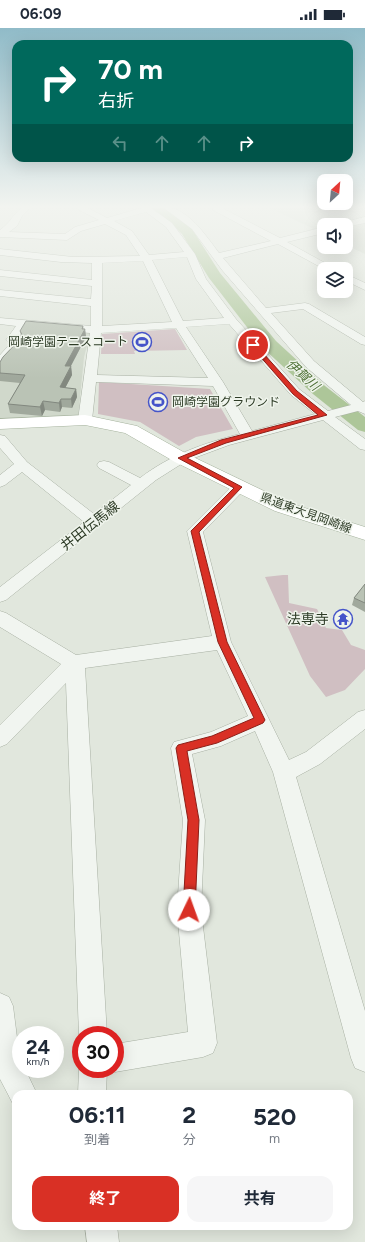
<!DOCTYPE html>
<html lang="ja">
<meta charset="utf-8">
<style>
body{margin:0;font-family:Figtree,"Noto Sans JP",sans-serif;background:#f6f6f7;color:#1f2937;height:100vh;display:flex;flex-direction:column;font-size:15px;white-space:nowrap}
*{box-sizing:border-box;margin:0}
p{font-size:13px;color:#747a83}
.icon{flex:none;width:22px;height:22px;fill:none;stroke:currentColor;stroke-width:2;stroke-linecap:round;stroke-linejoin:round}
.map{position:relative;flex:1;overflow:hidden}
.drawer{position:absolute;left:12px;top:1062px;width:341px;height:140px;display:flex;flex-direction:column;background:#fff;border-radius:12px;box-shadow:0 4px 16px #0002}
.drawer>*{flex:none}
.top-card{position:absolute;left:12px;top:12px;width:341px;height:122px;border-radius:12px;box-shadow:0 4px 16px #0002;background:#00695c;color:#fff;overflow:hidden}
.needle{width:26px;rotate:26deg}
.controls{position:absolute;left:317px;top:146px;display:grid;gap:8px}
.controls a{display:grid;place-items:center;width:36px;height:36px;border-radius:8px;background:#fff;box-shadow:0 4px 16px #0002;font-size:20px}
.speed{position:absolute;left:12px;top:998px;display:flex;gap:8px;font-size:20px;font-weight:700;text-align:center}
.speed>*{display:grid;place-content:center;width:52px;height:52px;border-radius:50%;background:#fff;box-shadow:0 4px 16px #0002;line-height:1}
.speed small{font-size:10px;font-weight:400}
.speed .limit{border:6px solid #d22;background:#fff;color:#111}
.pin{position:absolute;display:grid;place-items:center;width:34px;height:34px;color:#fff;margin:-17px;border:2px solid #fff;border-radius:50%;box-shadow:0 1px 4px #0007}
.me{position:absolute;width:44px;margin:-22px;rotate:3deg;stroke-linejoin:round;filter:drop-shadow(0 0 3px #0008)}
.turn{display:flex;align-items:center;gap:14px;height:84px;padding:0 20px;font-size:18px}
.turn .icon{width:52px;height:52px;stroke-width:2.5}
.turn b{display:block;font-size:28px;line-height:34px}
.lanes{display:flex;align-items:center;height:38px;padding:0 20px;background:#0003;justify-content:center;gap:20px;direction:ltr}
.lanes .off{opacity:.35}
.eta{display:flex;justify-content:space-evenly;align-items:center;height:68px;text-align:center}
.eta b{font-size:24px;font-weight:700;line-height:28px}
.action{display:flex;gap:8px;margin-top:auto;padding:8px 20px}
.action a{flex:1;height:46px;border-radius:12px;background:#d93025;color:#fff;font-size:16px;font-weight:700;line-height:46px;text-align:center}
.action a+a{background:#f6f6f7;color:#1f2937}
.status{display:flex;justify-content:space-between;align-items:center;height:28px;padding:0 20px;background:#fff;direction:ltr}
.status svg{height:11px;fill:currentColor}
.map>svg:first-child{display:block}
</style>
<div class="status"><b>06:09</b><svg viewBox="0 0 49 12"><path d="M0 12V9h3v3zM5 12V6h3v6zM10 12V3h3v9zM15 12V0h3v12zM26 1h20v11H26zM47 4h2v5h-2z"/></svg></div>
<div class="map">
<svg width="365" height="1214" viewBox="0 0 365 1214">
<rect width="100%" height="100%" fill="#e1e7dd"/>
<!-- built -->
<path fill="#d0d8cb" d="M270 180H365V226L346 217V197H324V206Z
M25 296 91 303 84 329 78 390 0 394V329L15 313Z"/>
<!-- green -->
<path fill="#d0bfc2" d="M175 301 187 322 134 323 135 326H101L102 306Z
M99 354 210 361 233 401 196 409 179 418 140 394 98 386Z
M283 547H288L289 575 317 581 326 600 342 602 351 617 365 622V641L345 662 326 669 310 648 265 549Z"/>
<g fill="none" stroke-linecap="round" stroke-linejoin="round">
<!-- river -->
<path fill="#adc699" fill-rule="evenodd" d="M150 180H164L181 191 192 201 220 245 276 313 325 358 365 389V404L358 402 313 366 264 321 209 250 182 206 173 197Z"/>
<!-- minor casing -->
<g stroke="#a8b0a3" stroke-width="1">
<path id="minor" d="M21 180H30L22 188 17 198 9 204 65 206 75 199 99 192 79 182 78 180H88L107 190 141 180H151L172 195 195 226 206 251 236 291 299 361 328 383 351 377 306 339 222 242 192 201 164 180C186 177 207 209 219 225L271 213 213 182 212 180H222L280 210 324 199V205L287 214 336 241H324L278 216 223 230 266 280 305 275 309 276 365 309V317L361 316 303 281 271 285 314 333 363 374 365 373V386L358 383 335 389 365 411V422L360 421 323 392 229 417 186 433 156 452 6 572 0 574V559L84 494 22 444 5 457 0 459V447L14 436 0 420V407L5 408 27 434 94 486 131 457 99 440 97 437 99 434 104 433 109 434 140 450C170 427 204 415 240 406L213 358 96 354 92 392 90 395H80L78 392 90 305 26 299 18 311 23 315 4 337 0 338V327L10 316 6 312 16 298 0 296V290L91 298V278L0 268V262L91 271 92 258 0 248V242L92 252V235L61 234 0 227V221L73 229 140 228 126 207 105 196 81 203 67 212 0 209V202C11 194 12 188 21 180ZM146 184 166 199 184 224 149 227 132 203 114 193ZM187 229 196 251 224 290 183 293 152 232ZM143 233 172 294 102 298V235ZM229 296 291 367 315 386 252 403 223 354 186 299ZM176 300 208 350 97 347 101 305Z
M365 189V195L346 199V197H341L342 195Z
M346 246 365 255V262L346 253Z
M239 454 244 456 246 459 244 462 203 504 231 614 289 732 306 724 358 684 365 682V701L320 736 296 749 365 983V1044L355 1040 351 1030 273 744 255 703 221 718 192 726 205 792 201 882 217 1015 213 1025 203 1029 115 1044 108 1041H115V1016L188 1004 177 882 183 792 171 720 174 714 211 704 248 688 217 622 85 640 107 1007H81V1011L79 1007 66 655 7 716 0 719V697L61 636 0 599V583L6 585 76 627 212 608 187 503 234 456Z
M0 965 9 969 13 978 21 1041H25L37 1066H16V1077L13 1076 0 1051Z
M81 1036V1041H107L106 1066H78L79 1041Z
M85 1198H117L119 1214H87Z"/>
</g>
<!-- major casing -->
<g stroke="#a5b29d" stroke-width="1">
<path id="major" d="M85 387 137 398 187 426 289 475 365 499V512L275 483 175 434 125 405 85 397 0 401V391Z"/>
</g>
<!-- minor -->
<use href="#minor" fill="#f1f5f0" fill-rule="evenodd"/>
<!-- major -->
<use href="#major" fill="#fff" fill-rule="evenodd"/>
</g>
<!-- wall -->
<path fill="#a0a89c" d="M83 298V301H85L86 309 71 338 72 347 65 360 76 361 77 369 72 380 62 379 60 384 45 382 42 388 10 385 8 376 20 355 0 353V334L21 309 20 303Z
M365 556V584L352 577 354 570Z"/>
<!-- shaded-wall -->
<path fill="#82887f" d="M83 298 84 304 85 301 86 309 66 347 65 338Z
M71 338 72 347 61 368 60 359Z
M76 361 77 369 72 380 71 371Z
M61 371 62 379 60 384 59 375Z
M43 373 45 382 42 388 40 379Z"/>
<!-- building -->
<path fill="#bac3b5" stroke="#82887f" d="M26 293 83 298 82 301H85L65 338H71L60 359 76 361 71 371H61L59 375 43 373 40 379 8 376 25 347 0 345V334L3 329 23 308 20 303Z
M365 556V575L354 570Z"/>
<!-- sky -->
<linearGradient id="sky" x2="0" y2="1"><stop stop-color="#90bbc8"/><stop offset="0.51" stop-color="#f2f4f0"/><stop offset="1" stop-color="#f2f4f0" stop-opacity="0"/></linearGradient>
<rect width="365" height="350" fill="url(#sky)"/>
<!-- route -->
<path fill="#d93025" stroke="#8d1f18" d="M251 316H255L297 363 327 387 226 415 187 430 242 459 199 504 227 614 265 692 263 695 217 715 187 723 199 792 195 882 194 886 189 888 185 886 183 882 188 792 176 720 178 717 212 708 254 690 218 614 191 503 234 460 178 430 221 412 318 387 293 366 251 318Z"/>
<!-- icons -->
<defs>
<g id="stadium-ring" transform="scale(1)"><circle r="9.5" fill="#eff4ec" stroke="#4554c9" stroke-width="1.5"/><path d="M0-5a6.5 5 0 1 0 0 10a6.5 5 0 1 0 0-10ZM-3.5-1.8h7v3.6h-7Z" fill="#4554c9"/></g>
<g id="temple-ring" transform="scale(1)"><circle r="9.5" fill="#eff4ec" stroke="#4554c9" stroke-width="1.5"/><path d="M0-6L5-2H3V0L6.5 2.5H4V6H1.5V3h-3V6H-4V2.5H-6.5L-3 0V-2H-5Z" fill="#4554c9"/></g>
</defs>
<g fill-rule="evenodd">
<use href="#stadium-ring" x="142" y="314"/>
<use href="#stadium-ring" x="158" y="374"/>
<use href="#temple-ring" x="343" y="591"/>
</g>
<g text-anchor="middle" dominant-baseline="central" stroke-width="3" stroke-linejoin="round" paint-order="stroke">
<!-- far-poi labels -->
<g font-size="12" fill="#2e3c27" stroke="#eff4ec" text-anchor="end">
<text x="128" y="314">岡崎学園テニスコート</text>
<text x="172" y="374" text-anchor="start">岡崎学園グラウンド</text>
</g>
<!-- far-street labels -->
<g font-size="12" fill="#2e3c27" stroke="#eff4ec">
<text transform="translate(306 485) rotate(20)">県道東大見岡崎線</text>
</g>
<!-- far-water labels -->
<g font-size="13" font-style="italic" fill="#4c6f33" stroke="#eff4ec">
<text transform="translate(303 347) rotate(42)">伊賀川</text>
</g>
<!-- street labels -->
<g font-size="14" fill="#2e3c27" stroke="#eff4ec">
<text transform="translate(90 498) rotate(-38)">井田伝馬線</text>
</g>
<!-- poi labels -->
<g font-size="14" fill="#2e3c27" stroke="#eff4ec" text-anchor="end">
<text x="329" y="591">法専寺</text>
</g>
</g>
</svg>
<div class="controls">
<a><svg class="needle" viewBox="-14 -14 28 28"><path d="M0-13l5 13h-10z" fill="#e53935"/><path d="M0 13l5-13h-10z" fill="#747a83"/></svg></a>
<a><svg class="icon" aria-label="sound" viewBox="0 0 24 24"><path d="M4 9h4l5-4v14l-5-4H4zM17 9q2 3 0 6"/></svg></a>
<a><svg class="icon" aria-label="layers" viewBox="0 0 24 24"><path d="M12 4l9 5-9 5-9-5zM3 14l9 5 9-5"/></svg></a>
</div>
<div class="speed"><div>24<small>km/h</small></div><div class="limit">30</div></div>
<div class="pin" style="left:253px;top:317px;background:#d93025"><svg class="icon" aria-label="arrive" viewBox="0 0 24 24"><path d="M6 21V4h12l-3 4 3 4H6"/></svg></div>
<svg class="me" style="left:189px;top:882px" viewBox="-20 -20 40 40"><circle r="19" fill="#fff"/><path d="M0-13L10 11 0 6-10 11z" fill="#d93025"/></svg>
<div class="top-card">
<div class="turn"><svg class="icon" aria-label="right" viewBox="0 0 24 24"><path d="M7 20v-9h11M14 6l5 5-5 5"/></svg><div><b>70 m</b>右折</div></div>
<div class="lanes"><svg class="icon off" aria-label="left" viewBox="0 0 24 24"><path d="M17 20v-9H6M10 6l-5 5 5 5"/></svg><svg class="icon off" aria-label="ahead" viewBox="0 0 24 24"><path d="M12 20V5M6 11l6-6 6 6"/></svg><svg class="icon off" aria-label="ahead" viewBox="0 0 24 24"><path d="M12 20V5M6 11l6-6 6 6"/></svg><svg class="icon" aria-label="right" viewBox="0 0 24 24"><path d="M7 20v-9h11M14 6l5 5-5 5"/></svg></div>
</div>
<section class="drawer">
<div class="eta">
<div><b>06:11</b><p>到着</p></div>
<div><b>2</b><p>分</p></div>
<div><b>520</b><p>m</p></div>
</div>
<div class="action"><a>終了</a><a>共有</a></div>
</section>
</div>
